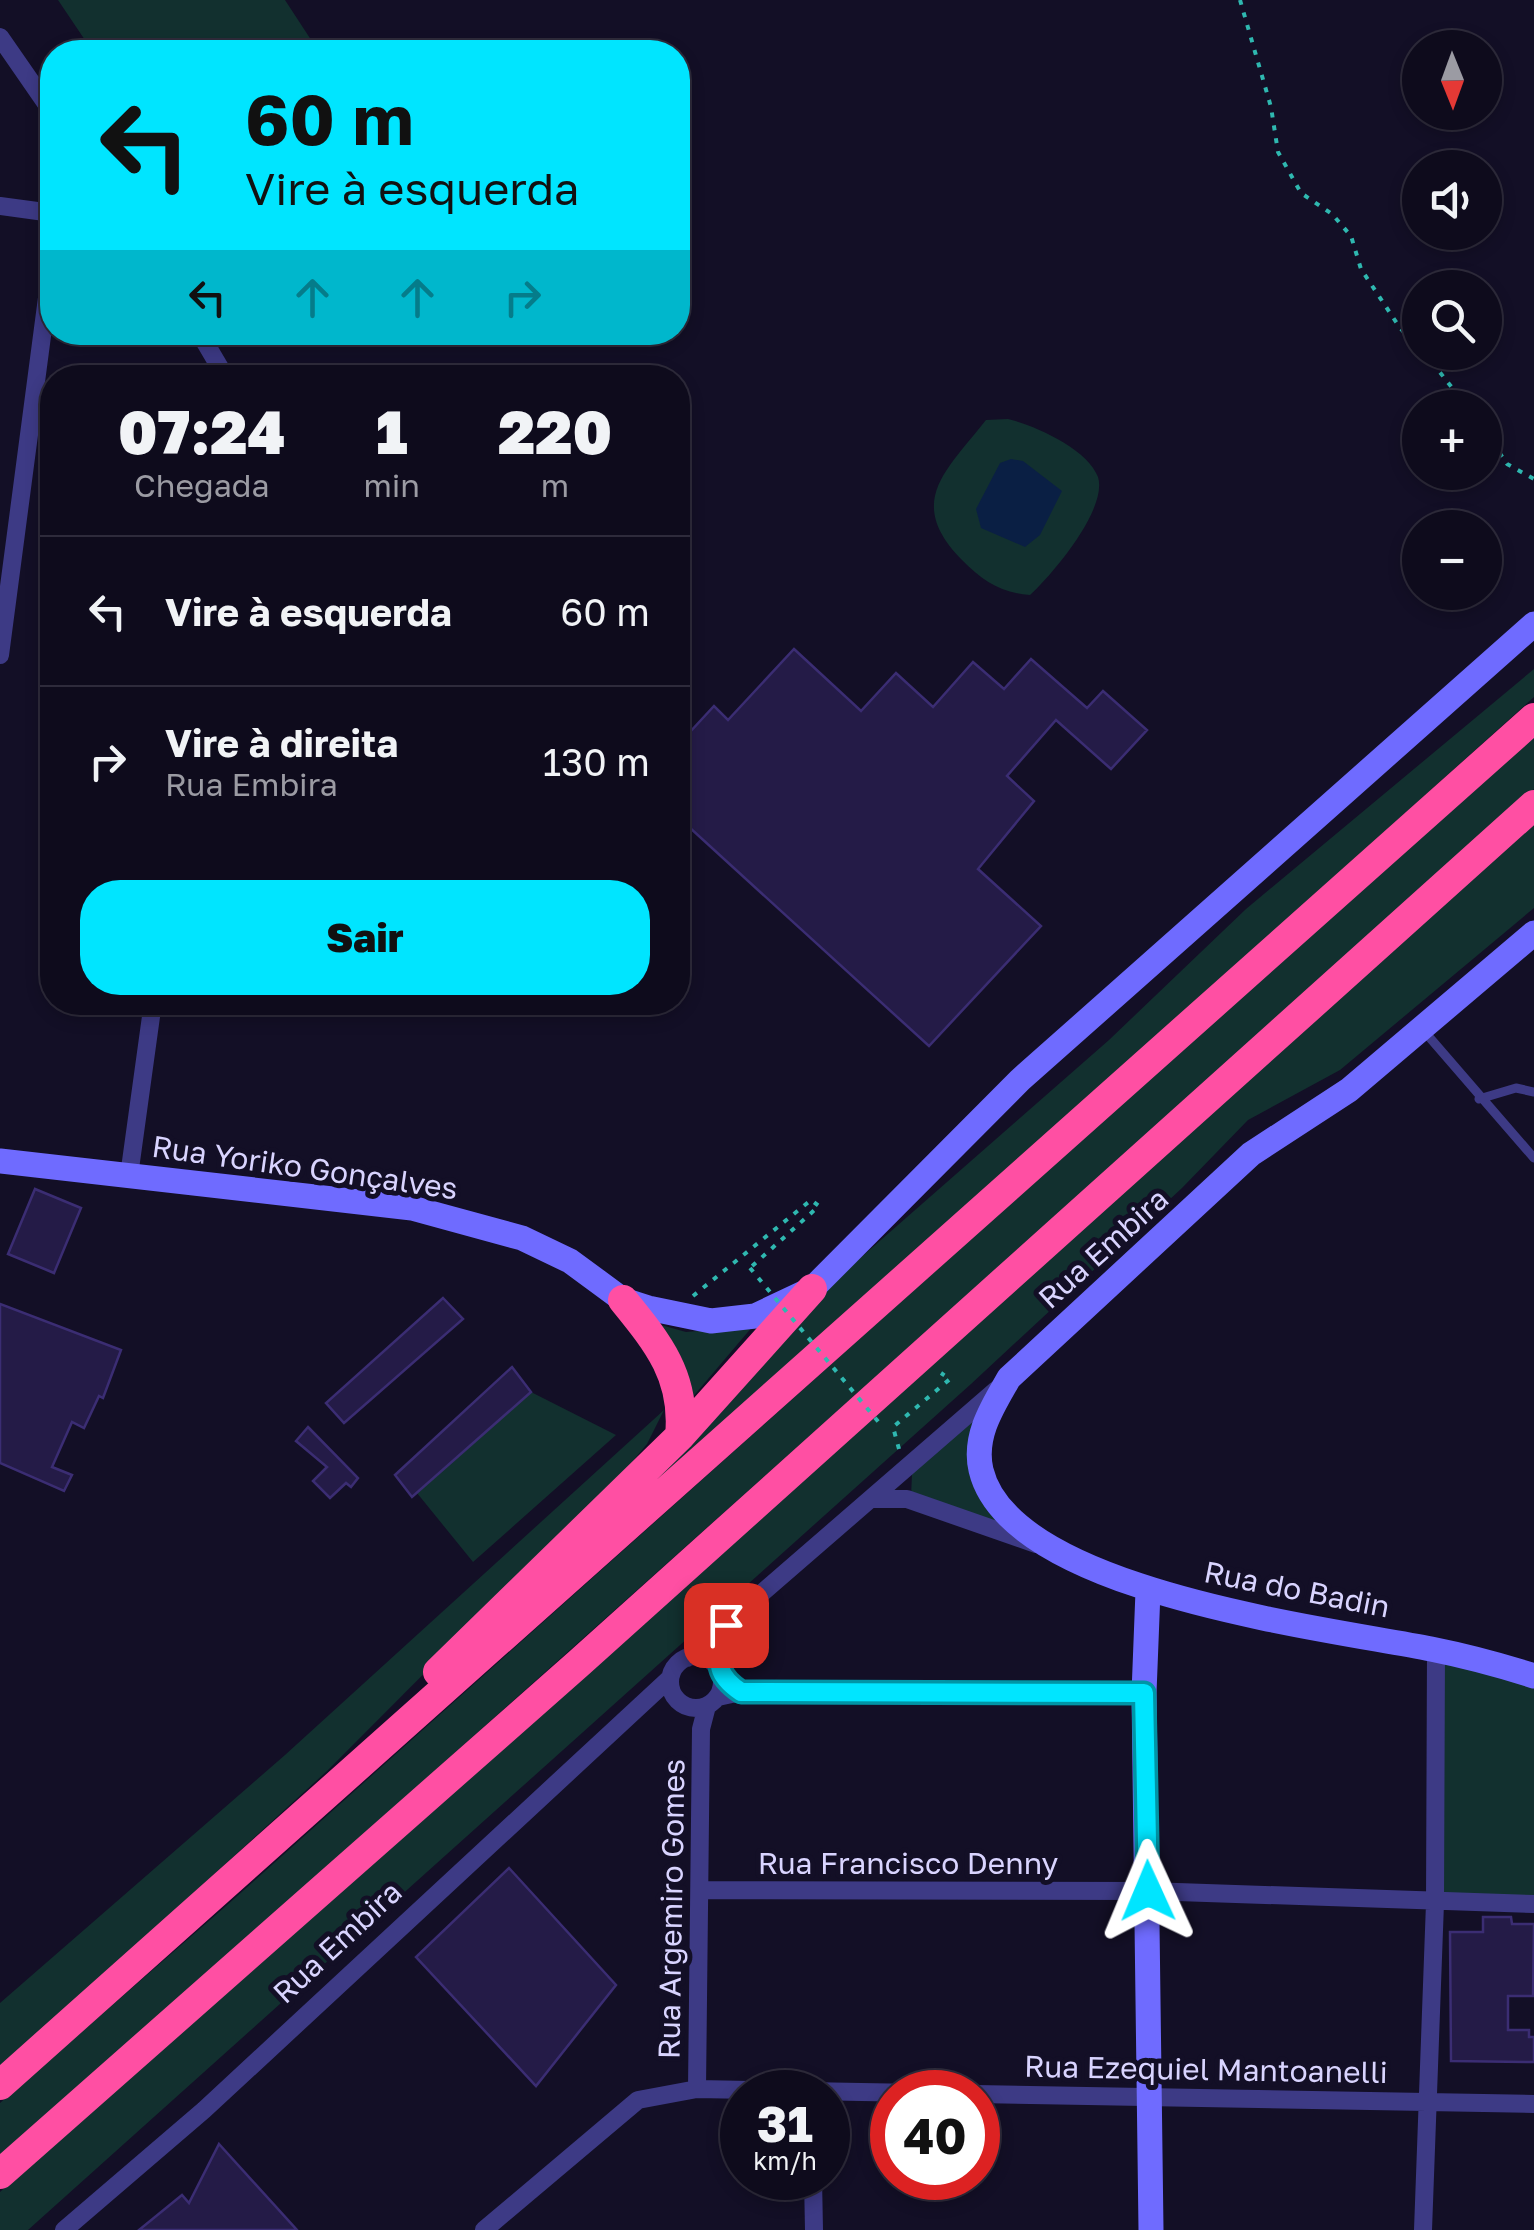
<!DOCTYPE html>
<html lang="pt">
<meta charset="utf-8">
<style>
body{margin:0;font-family:"Golos Text",sans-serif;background:#171425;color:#f1f3f6;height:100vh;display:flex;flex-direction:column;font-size:38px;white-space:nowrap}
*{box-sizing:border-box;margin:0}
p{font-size:32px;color:#9b9ba3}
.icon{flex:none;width:55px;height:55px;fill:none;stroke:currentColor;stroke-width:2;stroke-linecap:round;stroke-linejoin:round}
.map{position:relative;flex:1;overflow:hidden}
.drawer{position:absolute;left:40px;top:365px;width:650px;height:650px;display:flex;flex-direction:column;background:#0e0b1c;border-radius:40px;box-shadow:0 5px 15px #0003,0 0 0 2px #2e2b3b}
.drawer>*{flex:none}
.banner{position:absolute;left:40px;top:40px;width:650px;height:305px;border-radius:40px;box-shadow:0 5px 15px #0003,0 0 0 2px #2e2b3b;background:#00e5ff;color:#111;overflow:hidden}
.needle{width:65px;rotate:179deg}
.tools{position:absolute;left:1402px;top:30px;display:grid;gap:20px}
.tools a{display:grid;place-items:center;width:100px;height:100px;border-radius:50%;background:#0e0b1c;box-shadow:0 5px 15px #0003,0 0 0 2px #2e2b3b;font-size:50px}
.speed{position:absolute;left:720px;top:2070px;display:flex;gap:20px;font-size:50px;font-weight:700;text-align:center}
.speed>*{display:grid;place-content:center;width:130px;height:130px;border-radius:50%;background:#0e0b1c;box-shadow:0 5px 15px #0003,0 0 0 2px #2e2b3b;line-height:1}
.speed small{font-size:25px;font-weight:400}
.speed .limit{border:15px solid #d22;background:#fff;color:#111}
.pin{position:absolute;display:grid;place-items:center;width:85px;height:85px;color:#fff;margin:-42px;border-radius:20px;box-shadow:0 5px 15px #0006}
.me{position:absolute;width:110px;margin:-55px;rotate:359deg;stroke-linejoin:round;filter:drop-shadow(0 0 8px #0008)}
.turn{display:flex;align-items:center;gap:35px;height:210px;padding:0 40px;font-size:45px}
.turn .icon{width:130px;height:130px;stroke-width:2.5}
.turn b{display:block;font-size:70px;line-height:85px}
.lanes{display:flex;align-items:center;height:95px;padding:0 40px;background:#0003;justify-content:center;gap:50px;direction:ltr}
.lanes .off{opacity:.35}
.eta{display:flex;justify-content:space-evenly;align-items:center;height:170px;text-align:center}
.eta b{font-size:60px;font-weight:800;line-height:70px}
.button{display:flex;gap:20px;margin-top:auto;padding:20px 40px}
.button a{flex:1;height:115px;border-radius:40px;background:#00e5ff;color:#111;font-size:40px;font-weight:800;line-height:115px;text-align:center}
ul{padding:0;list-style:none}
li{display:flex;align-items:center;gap:30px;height:150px;padding:0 40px;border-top:2px solid #2e2b3b}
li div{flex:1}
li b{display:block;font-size:38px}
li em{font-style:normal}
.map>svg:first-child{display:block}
</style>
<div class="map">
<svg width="1534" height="2230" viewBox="0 0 1534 2230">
<rect width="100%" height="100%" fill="#130f26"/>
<!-- green -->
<path fill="#12302f" d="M58 0H285L319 52H93Z
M1008 419C1034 425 1088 449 1098 477 1108 509 1052 575 1030 595 1001 593 983 581 962 560 905 502 946 471 986 420Z
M1534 669V697L661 1483 657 1477 833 1282 1109 1040 1246 909Z
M1534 735V789L0 2159V2103L226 1906Z
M1534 822V908L1340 1070 1248 1120 1182 1188 971 1384 28 2230H0V2192Z
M654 1323 686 1332 753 1326 691 1399Z
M531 1392 616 1435 473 1562 417 1493Z
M986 1399 981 1472 1026 1536 911 1497 912 1474Z
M664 1410 647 1444 617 1480 327 1771 0 2070V2003L285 1755Z
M1440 1656 1534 1680V1904L1441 1903Z"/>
<!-- water -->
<path fill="#0a1f44" d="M1011 459 1023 461 1062 491 1040 535 1025 547 981 528 976 509 1000 463Z"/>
<!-- building -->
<path fill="#241b47" stroke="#3b2d73" stroke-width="2.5" d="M794 649 861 711 896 673 933 707 973 662 1004 689 1031 659 1087 708 1103 691 1147 730 1111 769 1056 720 1007 776 1034 801 978 869 1041 926 929 1046 678 817V745L714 706 728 720Z
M35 1189 81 1208 54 1273 8 1254Z
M443 1298 463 1319 344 1423 326 1403Z
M0 1304 121 1350 103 1398 99 1396 84 1428 72 1422 52 1467 72 1475 64 1491 0 1463Z
M512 1367 531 1392 412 1497 395 1475Z
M308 1427 358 1478 351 1487 346 1483 330 1498 313 1481 327 1467 296 1441Z
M509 1868 616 1985 536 2086 416 1957Z
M1483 1917H1511L1512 1924H1534L1533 1996H1508V2030H1529V2037H1534V2062L1451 2061 1450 1932H1483Z
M219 2144 297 2230H139L182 2195 189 2203Z"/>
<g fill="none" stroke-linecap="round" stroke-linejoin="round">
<!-- path -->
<path stroke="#2fb8b0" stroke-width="4" stroke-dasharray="5 8" stroke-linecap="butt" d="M1240 0 1271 107 1278 152 1301 193 1332 214 1351 236 1361 269 1400 328 1420 349
M1424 352 1468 408
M1485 431 1507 464 1534 479
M693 1296 811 1200 819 1206 750 1268
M899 1449 893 1427 950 1379 941 1373"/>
<!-- lane -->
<path stroke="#3d3a85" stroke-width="9" d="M1424 1031 1534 1158
M1479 1099 1516 1088 1534 1092"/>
<!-- street -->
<path stroke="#3d3a85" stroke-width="18" d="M0 37 52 112
M0 206 52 213
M199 332 226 378
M0 655 52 260
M129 1176 153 1002
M874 1499H907L1036 1544
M670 1682a26 26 0 1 1 52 0a26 26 0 1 1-52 0Z
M687 1658 996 1390
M718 1697 741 1692 1144 1693
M701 1890 1148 1891 1534 1904
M697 2089 701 1729 707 1706
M813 2178 814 2230
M64 2230 204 2110 670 1678
M484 2230 638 2100 697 2089 1534 2104
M1423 2230 1435 1903 1436 1650"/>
<!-- secondary -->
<path stroke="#6f6bff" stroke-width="25" d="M1534 933 1349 1090 1251 1154 1009 1378C993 1406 973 1436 981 1470 1010 1592 1327 1628 1431 1649 1466 1656 1500 1665 1534 1676
M0 1161 412 1208 522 1238 570 1261 623 1300 648 1308 711 1321 755 1316 812 1289 1020 1080 1534 624
M1148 1591 1144 1693 1151 2230"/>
<!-- highway -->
<path stroke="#ff4fa3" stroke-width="30" d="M623 1300C658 1343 686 1377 680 1436
M438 1672 680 1436 812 1289
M0 2085 1534 718
M0 2174 579 1663 1534 805"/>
<!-- path-bridge -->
<path stroke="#2fb8b0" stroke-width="4" stroke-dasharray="5 8" stroke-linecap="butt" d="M750 1268 881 1425"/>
</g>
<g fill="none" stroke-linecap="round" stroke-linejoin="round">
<!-- route casing -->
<g stroke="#0095a6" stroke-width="25">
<path id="route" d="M726 1625C720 1658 710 1671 741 1692L1144 1693 1148 1891"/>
</g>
<!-- route -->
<use href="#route" stroke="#00e5ff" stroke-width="18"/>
</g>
<g text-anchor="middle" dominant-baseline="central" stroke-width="10" stroke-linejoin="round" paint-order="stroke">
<!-- street labels -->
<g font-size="30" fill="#d9d4ff" stroke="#130f26">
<text transform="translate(305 1167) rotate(8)">Rua Yoriko Gonçalves</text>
<text transform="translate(1103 1248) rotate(-42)">Rua Embira</text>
<text transform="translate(1297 1589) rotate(11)">Rua do Badin</text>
<text x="908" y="1863">Rua Francisco Denny</text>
<text transform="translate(671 1909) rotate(-89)">Rua Argemiro Gomes</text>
<text transform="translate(337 1942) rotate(-43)">Rua Embira</text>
<text transform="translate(1206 2069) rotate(1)">Rua Ezequiel Mantoanelli</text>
</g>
</g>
</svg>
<div class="tools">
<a><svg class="needle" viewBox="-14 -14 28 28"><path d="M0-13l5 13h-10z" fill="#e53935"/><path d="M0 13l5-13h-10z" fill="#9b9ba3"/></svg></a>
<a><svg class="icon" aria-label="sound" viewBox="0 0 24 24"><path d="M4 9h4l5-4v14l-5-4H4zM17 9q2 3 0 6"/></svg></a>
<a><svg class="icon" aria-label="search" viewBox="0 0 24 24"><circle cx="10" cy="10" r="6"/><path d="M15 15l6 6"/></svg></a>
<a>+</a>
<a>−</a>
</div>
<div class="speed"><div>31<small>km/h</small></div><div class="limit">40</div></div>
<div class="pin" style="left:726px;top:1625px;background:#d93025"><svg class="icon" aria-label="arrive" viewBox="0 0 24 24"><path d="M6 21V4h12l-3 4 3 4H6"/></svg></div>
<svg class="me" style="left:1148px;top:1891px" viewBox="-20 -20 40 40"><path d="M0-17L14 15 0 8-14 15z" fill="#00e5ff" stroke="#fff" stroke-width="4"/></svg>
<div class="banner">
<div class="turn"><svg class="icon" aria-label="left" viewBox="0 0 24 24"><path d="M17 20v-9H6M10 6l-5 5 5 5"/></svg><div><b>60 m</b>Vire à esquerda</div></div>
<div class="lanes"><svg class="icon" aria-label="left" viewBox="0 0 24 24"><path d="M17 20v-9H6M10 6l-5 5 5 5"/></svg><svg class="icon off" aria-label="ahead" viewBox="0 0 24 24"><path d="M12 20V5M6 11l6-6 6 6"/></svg><svg class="icon off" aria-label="ahead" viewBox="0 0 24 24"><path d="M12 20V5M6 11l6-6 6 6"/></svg><svg class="icon off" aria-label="right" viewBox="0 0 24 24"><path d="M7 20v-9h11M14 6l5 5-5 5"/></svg></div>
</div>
<section class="drawer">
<div class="eta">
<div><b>07:24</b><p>Chegada</p></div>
<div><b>1</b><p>min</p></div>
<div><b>220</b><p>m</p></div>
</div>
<ul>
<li><svg class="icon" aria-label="left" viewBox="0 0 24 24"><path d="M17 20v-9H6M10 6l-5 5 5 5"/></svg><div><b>Vire à esquerda</b></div><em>60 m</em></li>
<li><svg class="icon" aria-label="right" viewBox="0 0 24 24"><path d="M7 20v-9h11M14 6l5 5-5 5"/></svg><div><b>Vire à direita</b><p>Rua Embira</p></div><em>130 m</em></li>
</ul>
<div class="button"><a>Sair</a></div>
</section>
</div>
